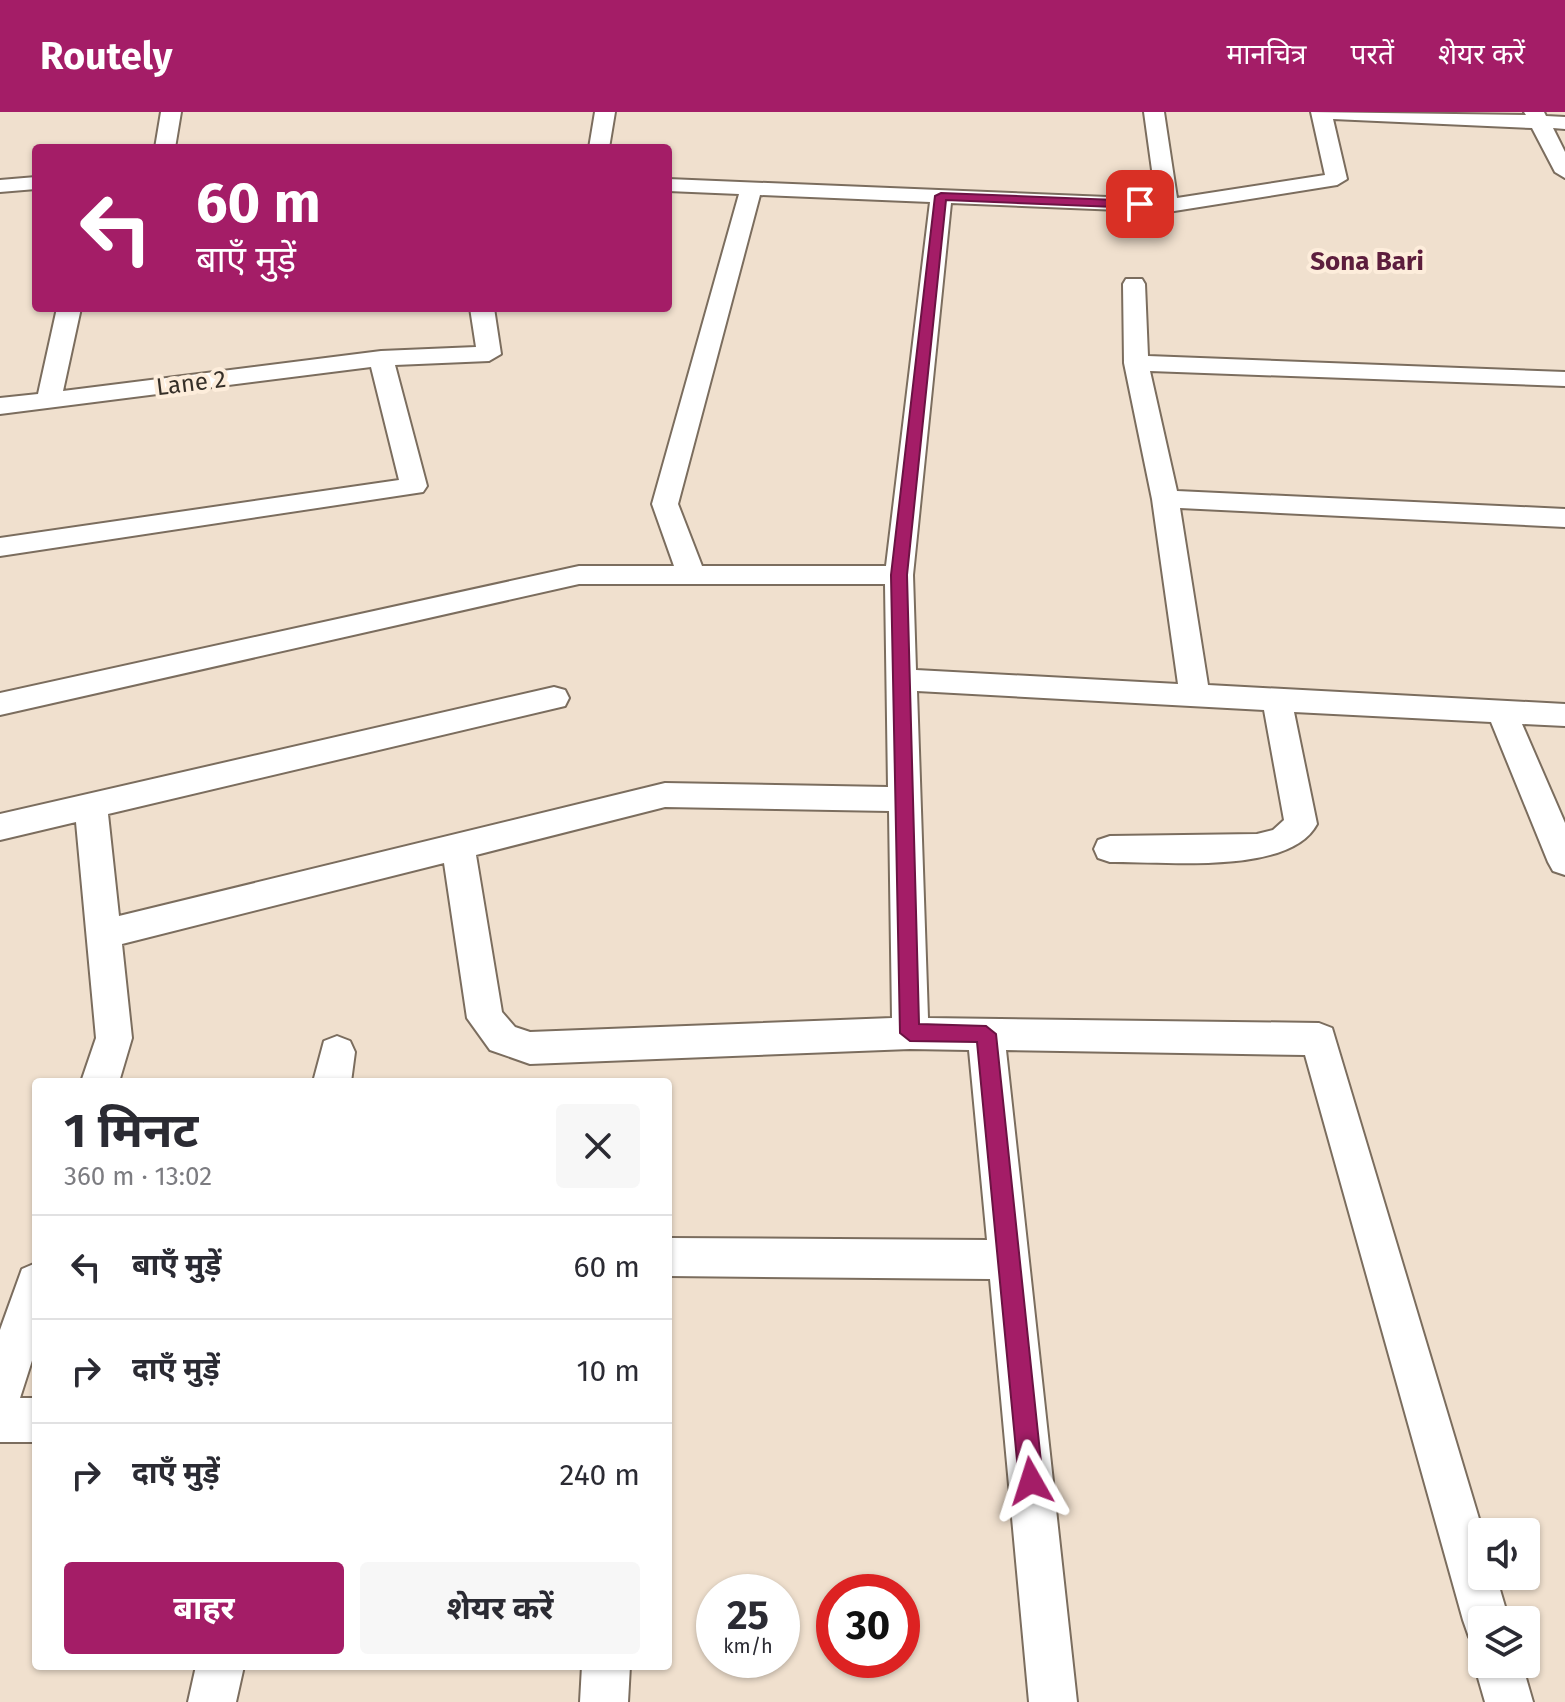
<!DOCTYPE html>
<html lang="hi">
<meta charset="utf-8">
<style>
body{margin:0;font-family:"Fira Sans","Noto Sans Devanagari",sans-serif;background:#f7f7f7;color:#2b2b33;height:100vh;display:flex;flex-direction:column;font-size:30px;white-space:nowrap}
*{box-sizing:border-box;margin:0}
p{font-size:26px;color:#7c7c81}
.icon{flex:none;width:44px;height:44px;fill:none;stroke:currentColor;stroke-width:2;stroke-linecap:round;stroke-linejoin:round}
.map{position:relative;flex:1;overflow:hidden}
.side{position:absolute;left:32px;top:966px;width:640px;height:592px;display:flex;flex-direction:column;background:#fff;border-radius:8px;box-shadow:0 2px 6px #0004}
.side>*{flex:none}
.guide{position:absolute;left:32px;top:32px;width:640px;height:168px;border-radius:8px;box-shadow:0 2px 6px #0004;background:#a41d67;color:#fff;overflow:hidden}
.buttons{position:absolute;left:1468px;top:1406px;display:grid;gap:16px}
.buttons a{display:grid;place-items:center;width:72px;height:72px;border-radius:8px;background:#fff;box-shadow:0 2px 6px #0004;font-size:40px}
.speed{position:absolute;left:696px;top:1462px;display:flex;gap:16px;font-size:40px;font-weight:700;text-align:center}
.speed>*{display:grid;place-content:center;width:104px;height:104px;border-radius:50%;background:#fff;box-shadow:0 2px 6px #0004;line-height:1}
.speed small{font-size:20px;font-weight:400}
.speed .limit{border:12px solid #d22;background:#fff;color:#111}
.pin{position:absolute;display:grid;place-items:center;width:68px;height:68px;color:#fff;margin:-34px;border-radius:16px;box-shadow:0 4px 12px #0006}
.me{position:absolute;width:88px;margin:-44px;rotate:354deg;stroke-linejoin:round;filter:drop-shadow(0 0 6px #0008)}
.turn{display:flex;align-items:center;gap:28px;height:168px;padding:0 32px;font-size:36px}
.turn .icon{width:104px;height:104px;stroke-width:2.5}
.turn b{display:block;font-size:56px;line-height:68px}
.round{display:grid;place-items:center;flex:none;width:84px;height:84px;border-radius:8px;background:#f7f7f7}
.headline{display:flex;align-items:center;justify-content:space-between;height:136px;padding:0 32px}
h1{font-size:48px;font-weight:700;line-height:60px}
.cta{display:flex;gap:16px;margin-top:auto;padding:16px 32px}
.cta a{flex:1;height:92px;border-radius:8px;background:#a41d67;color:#fff;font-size:32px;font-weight:700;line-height:92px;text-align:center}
.cta a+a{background:#f7f7f7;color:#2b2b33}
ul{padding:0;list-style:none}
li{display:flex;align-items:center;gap:24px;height:104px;padding:0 32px;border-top:2px solid #e1e1e2}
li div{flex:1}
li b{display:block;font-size:30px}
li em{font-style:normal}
header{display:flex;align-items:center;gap:48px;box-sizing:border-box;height:112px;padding:0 40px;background:#a41d67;color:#fff}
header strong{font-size:38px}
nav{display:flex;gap:44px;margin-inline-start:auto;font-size:28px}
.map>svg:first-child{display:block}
</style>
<header>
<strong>Routely</strong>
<nav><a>मानचित्र</a><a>परतें</a><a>शेयर करें</a></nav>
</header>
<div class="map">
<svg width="1565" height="1590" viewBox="0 0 1565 1590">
<rect width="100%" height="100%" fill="#f0e0ce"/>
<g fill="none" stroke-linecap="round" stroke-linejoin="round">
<!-- street casing -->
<g stroke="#7b6d5e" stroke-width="4">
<path id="street" d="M161 0H181L175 36H155Z
M595 0H615L609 36H589Z
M1144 0H1164L1177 86 1325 63 1311 0 1526 3 1524 0H1544L1546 4 1565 5V17L1553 16 1565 40V66L1555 60 1532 16 1333 7 1347 67 1337 73 1168 100 951 91 913 463 916 558 1178 572 1152 387 1124 251 1123 172 1126 167H1142L1145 172 1148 244 1565 260V274L1150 259 1177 379 1565 397V415L1180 396 1208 573 1565 592V614L1522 612 1565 711V763L1553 759 1548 750 1491 610 1294 600 1317 712C1290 764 1163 749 1110 750L1098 746 1094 737 1098 728 1110 724 1257 722 1273 718 1284 708 1264 598 917 579 928 906 1319 911 1332 916 1483 1420 1482 1464H1496L1509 1508H1482V1530L1469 1525 1463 1508 1305 943 1006 938 1077 1590H1029L990 1167 668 1164V1126L987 1128 969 938 910 937 530 952 490 938 467 906 444 751 122 832 132 926 119 970H81L96 926 76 710 0 728V702L554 575 565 578 569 586 565 594 108 702 119 804 665 671 888 675 885 472H579L0 603V581L579 454H674L652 392 739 82 668 79V67L1156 87ZM760 83 930 90 886 454H702L678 392ZM665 695 889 699 892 906 530 920 515 915 502 900 476 743Z
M36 65V77L0 80V68Z
M57 196H81L63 279 381 239 476 235 470 196H494L501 242 489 249 395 253 427 374 423 380 0 444V426L399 368 371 255 0 302V286L38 282Z
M337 924 350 929 355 940 351 970H313L324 929Z
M36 1151V1236L20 1286H36V1330H0V1218L22 1157Z
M1481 1535 1482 1552H1522L1533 1590H1485L1474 1552Z
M196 1554H244L236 1590H188Z
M582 1554H630L628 1590H580Z"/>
</g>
<!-- street -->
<use href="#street" fill="#fff" fill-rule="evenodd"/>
</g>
<!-- route -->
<path fill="#a41d67" stroke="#6b1343" stroke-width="2" d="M941 81 1140 89 1146 92 1140 96 946 88 907 463 919 912 986 914 996 922 1043 1369 1039 1377 1031 1381 1022 1377 1019 1369 977 930 910 929 900 921 891 463 935 84Z"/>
<g text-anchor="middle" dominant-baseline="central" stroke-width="8" stroke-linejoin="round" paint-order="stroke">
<!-- far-street labels -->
<g font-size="24" fill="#352f28" stroke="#fdeddb">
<text transform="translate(191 271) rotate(-7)">Lane 2</text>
</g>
<!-- far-neighbourhood labels -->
<g font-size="26" font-weight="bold" fill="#5d1d3d" stroke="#fdeddb">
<text x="1367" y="149">Sona Bari</text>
</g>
</g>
</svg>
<div class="buttons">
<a><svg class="icon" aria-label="sound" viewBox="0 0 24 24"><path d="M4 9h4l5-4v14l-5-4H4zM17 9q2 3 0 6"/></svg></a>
<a><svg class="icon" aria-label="layers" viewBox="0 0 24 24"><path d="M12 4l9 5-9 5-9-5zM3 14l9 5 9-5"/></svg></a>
</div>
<div class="speed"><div>25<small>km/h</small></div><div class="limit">30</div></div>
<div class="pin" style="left:1140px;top:92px;background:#d93025"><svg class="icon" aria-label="arrive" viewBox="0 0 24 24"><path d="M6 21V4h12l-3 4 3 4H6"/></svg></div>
<svg class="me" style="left:1031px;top:1369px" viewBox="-20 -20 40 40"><path d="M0-17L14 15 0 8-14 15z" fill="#a41d67" stroke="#fff" stroke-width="4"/></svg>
<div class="guide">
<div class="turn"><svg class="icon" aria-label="left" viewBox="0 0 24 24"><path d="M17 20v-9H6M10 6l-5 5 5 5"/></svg><div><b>60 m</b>बाएँ मुड़ें</div></div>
</div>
<section class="side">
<div class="headline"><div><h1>1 मिनट</h1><p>360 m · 13:02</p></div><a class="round"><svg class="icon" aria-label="close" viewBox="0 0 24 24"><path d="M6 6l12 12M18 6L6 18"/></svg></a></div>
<ul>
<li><svg class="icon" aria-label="left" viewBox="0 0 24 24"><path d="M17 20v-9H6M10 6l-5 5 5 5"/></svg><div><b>बाएँ मुड़ें</b></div><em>60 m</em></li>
<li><svg class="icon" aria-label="right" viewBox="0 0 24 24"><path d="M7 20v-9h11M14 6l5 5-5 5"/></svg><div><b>दाएँ मुड़ें</b></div><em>10 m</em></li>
<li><svg class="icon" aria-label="right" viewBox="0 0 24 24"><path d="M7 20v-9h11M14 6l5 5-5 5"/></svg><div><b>दाएँ मुड़ें</b></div><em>240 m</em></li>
</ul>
<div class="cta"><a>बाहर</a><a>शेयर करें</a></div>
</section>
</div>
